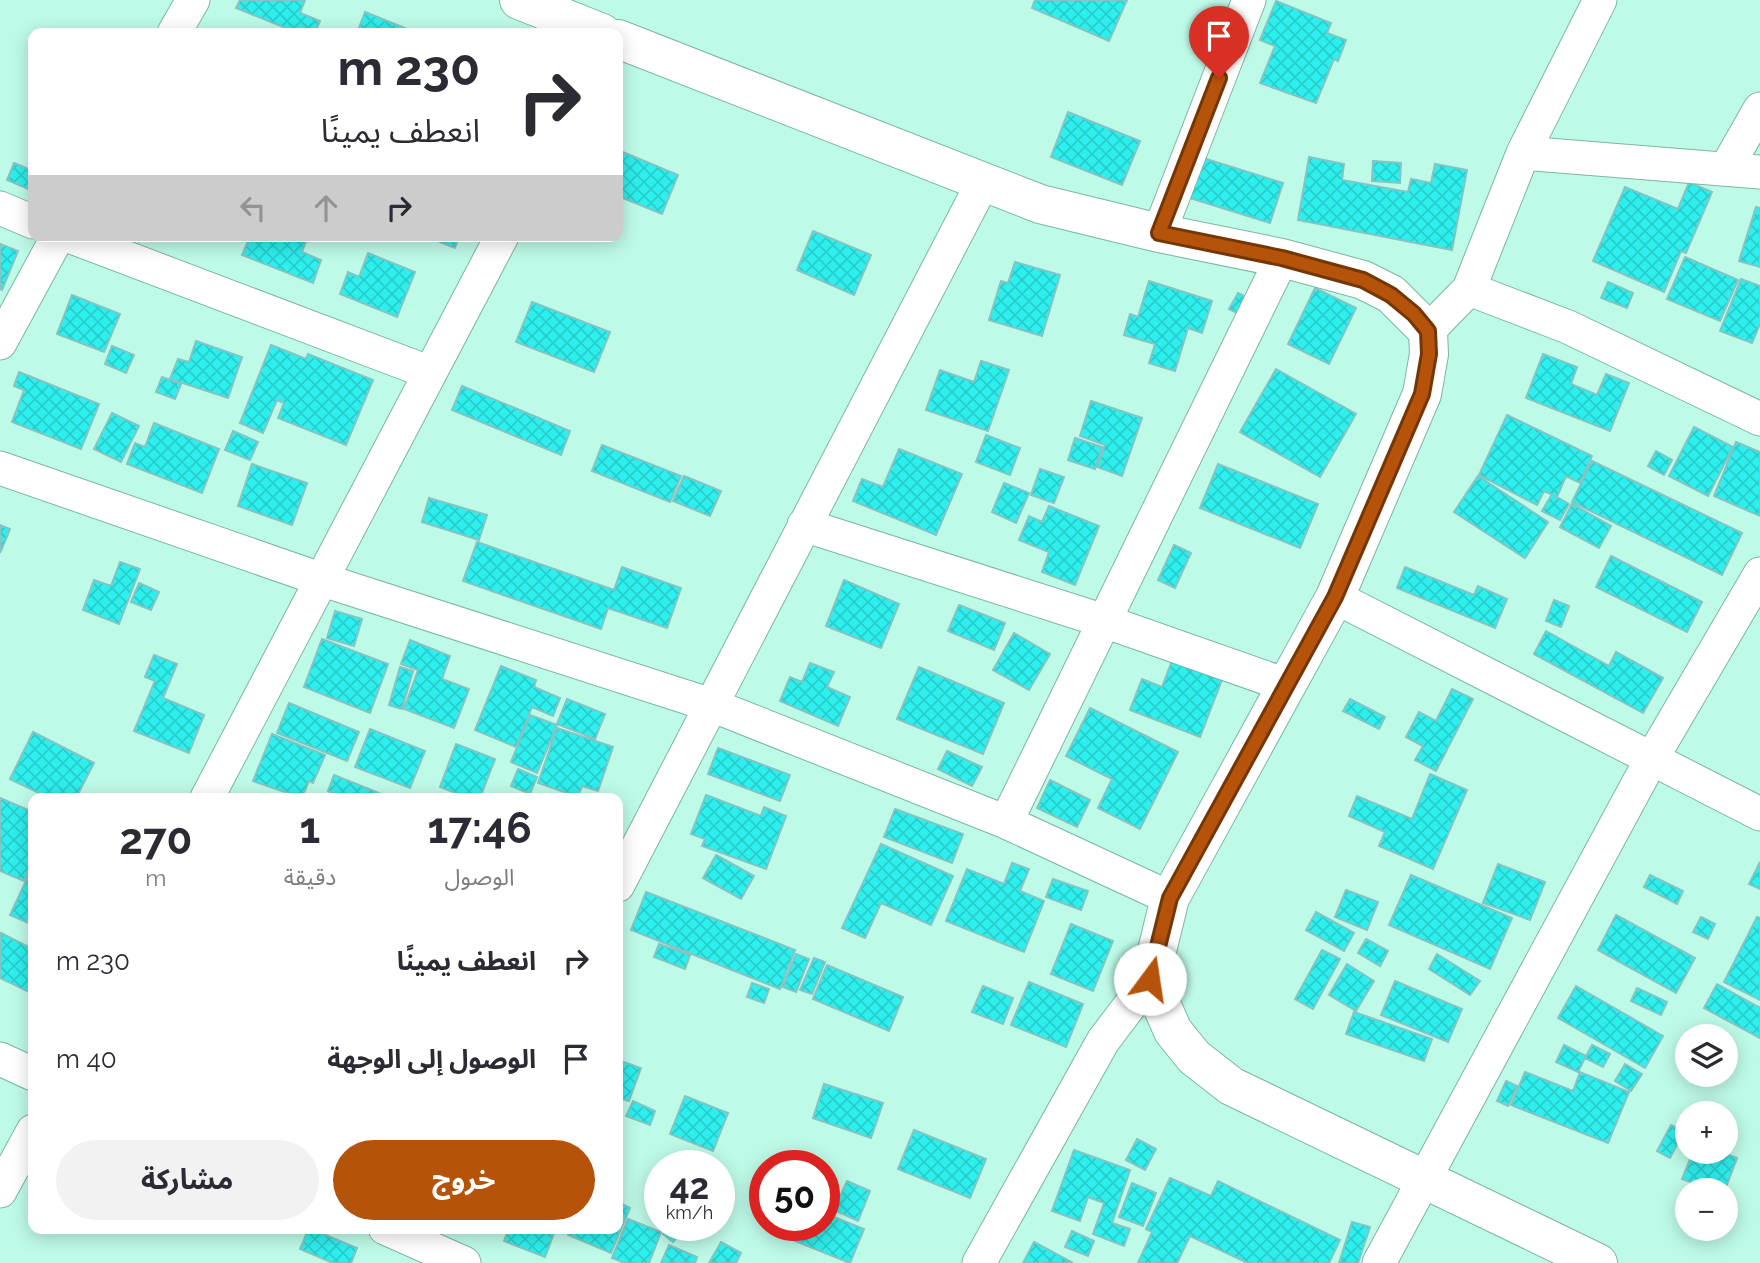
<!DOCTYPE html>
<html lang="ar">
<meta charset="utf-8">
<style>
body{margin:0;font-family:Raleway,"Noto Sans Arabic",sans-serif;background:#f2f2f3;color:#2b2b33;direction:rtl;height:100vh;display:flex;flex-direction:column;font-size:26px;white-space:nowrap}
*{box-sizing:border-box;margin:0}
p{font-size:23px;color:#7c7c81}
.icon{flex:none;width:38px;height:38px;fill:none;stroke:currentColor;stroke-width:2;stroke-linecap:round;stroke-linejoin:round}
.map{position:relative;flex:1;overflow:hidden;direction:ltr}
.sheet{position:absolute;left:28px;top:793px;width:595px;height:441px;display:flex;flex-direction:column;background:#fff;border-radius:14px;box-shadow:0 4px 18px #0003;direction:rtl}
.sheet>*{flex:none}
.banner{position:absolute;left:28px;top:28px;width:595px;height:214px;border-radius:14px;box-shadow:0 4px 18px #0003;direction:rtl;background:#fff;color:#2b2b33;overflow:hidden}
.buttons{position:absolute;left:1675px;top:1024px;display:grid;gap:14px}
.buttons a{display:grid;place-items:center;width:63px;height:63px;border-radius:50%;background:#fff;box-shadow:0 4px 18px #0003;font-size:35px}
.speed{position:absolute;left:644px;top:1150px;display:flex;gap:14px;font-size:35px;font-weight:700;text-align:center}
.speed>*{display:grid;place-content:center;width:91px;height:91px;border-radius:50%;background:#fff;box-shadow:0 4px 18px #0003;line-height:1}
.speed small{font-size:18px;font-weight:400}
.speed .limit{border:10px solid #d22;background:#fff;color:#111}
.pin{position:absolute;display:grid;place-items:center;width:60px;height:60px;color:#fff;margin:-72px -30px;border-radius:50% 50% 50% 0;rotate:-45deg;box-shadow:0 0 7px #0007}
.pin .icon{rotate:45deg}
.me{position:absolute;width:77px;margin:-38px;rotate:14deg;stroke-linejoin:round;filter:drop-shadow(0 0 5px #0008)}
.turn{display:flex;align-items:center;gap:24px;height:147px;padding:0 28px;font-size:32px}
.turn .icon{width:91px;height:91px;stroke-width:2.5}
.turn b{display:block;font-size:49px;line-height:60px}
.lanes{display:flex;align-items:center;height:66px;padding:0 28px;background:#0003;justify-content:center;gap:35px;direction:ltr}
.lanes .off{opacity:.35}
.eta{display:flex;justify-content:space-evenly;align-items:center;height:119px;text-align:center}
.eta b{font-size:42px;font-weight:700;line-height:49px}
.cta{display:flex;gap:14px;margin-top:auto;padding:14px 28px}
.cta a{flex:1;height:80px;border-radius:42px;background:#b45309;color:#fff;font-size:28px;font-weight:700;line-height:80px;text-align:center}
.cta a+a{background:#f2f2f3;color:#2b2b33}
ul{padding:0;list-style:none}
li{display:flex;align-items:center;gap:21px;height:98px;padding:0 28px}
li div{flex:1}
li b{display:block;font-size:26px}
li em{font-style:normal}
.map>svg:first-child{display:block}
</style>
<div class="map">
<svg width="1760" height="1263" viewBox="0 0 1760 1263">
<defs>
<pattern id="building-cross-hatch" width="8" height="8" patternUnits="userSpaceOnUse" patternTransform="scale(1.75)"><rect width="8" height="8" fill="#2defed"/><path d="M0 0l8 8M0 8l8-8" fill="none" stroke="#28cecc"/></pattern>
</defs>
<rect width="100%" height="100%" fill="#befae8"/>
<!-- building -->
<path fill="url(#building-cross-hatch)" stroke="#84c4c2" stroke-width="2" d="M240 0H305L300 13 320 21 315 33H298L236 8Z
M1035 0H1127L1109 41 1032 8Z
M1276 1 1331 23 1327 33 1346 40 1338 61 1334 59 1316 103 1260 83 1275 46 1260 40Z
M365 12 417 33H357Z
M1068 112 1140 141 1122 185 1051 157Z
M618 150 678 175 662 214 618 196Z
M1200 157 1283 183 1270 223 1187 197Z
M1309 157 1344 164 1342 180 1408 192 1411 179 1431 183 1435 164 1467 170 1452 250 1298 220Z
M1373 161 1401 163 1400 183 1372 181Z
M14 163 33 171V191L7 180Z
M1689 182 1712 192 1686 253 1681 251 1664 292 1593 261 1625 187 1678 209Z
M1756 207 1760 208V267L1739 261Z
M813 231 871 255 854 295 797 270Z
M250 236H308L302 252 321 260 313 283 242 255Z
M425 236H459L455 248Z
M0 244 18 251 2 290 0 289Z
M368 253 415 272 397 317 340 294 348 272 359 277Z
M1685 257 1738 280 1720 321 1667 299Z
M1015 262 1060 275 1042 336 989 320 1001 281 1008 283Z
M1741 279 1760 286V324L1752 343 1720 331Z
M1149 281 1212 301 1202 333 1188 328 1175 371 1149 363 1155 344 1124 335 1130 314 1138 317Z
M1608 282 1633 293 1627 308 1601 298Z
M1315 288 1356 308 1329 364 1288 344Z
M1238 293 1255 302 1247 318 1229 309Z
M72 295 120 314 104 352 57 334Z
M532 302 610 332 594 372 516 342Z
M196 341 242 357 228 398 170 379 178 359 189 362Z
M271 345 306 359 308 354 373 380 346 445 278 418 284 403 277 400 263 433 240 423Z
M112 346 134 355 126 373 105 364Z
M1543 354 1577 367 1571 384 1597 395 1606 374 1629 383 1610 431 1526 398Z
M981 361 1009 370 988 431 926 410 940 370 974 382Z
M1276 369 1356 414 1320 477 1240 432Z
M19 372 99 404 81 449 12 422 24 390 14 386Z
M162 377 181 384 175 399 156 392Z
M462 386 570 431 561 455 452 410Z
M1091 401 1142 418 1122 476 1097 467 1105 445 1080 436Z
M112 413 139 426 121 462 94 449Z
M1507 415 1592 456 1580 483 1566 476 1557 497 1544 491 1537 505 1479 475Z
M154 423 219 449 202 493 127 464 135 443 145 447Z
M1694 427 1733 447 1708 496 1669 476Z
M233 431 258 442 250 460 225 450Z
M986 435 1020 448 1010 475 976 462Z
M1075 438 1102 447 1095 469 1068 460Z
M1736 442 1760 452V516L1714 496Z
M602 445 681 476 670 502 592 471Z
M899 449 962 474 936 535 853 501 862 479 883 487Z
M1656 451 1672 460 1664 475 1648 466Z
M1592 461 1742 533 1722 575 1572 502Z
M252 464 307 483 292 525 238 506Z
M1218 464 1318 504 1300 548 1200 508Z
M1040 469 1064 477 1054 503 1031 495Z
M684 476 721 491 710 516 673 501Z
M1478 476 1548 522 1525 558 1454 512Z
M1004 483 1029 493 1016 523 992 512Z
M1552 494 1569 504 1560 520 1542 511Z
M429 498 487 515 479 540 422 522Z
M1572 504 1611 526 1599 548 1560 527Z
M1049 506 1099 526 1075 585 1042 572 1049 552 1019 540 1029 516 1042 522Z
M0 525 10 529 0 553Z
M477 542 614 590 622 567 681 588 667 628 608 608 601 629 463 581Z
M1174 545 1191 553 1175 588 1158 580Z
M1611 556 1702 602 1687 632 1596 587Z
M120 562 140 569 119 624 83 610 94 580 111 586Z
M1405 567 1474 595 1478 586 1507 599 1495 628 1397 588Z
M844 580 899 604 881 648 826 626Z
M139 583 159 592 151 610 131 602Z
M1554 600 1569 606 1561 627 1546 621Z
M959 605 1005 623 994 650 948 631Z
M335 611 362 619 354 646 327 638Z
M1546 631 1609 666 1616 652 1663 678 1643 713 1534 654Z
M1014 633 1050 654 1029 690 993 670Z
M322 639 388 664 370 713 304 687Z
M410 640 450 656 442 679 469 689 454 728 404 709 418 670 401 664Z
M1175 653 1225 672 1200 737 1130 710 1142 679 1162 687Z
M154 655 177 664 163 698 204 715 189 753 134 731 155 681 145 677Z
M810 663 834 672 827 687 850 697 838 726 780 701 790 677 802 682Z
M501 666 536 680 534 687 560 698 553 716 532 707 516 747 475 730Z
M400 667 413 671 402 709 389 705Z
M919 667 1004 703 983 754 897 719Z
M1452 689 1473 699 1436 771 1415 760 1423 746 1406 737 1419 712 1436 721Z
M567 699 605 714 595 739 557 724Z
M1350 699 1385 717 1379 729 1343 711Z
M289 703 359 732 347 761 277 733Z
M1090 708 1178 752 1140 829 1098 808 1112 779 1066 756Z
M530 715 557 725 537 773 511 762Z
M557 728 613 747 598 791 582 786 578 797 538 783Z
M370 729 425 751 410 788 355 767Z
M33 732 94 763 76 798H49L10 779Z
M272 734 325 755 313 783 309 781 302 798 253 781Z
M456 744 495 759 480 798H468L440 787Z
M718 748 790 775 780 801 708 774Z
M947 751 982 767 972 786 938 769Z
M518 769 537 777 530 794 511 786Z
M1430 774 1467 790 1433 869 1379 846 1385 832 1349 816 1357 796 1412 819Z
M334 775 384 795 383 798H342L328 791Z
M1050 780 1090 800 1077 827 1037 808Z
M706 795 761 816 764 807 786 816 766 869 702 846 705 839 691 834Z
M0 798 33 812V859L24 881 0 871Z
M895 809 963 834 952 863 884 837Z
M881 844 953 876 931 925 881 903 865 938 842 928Z
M716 855 754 876 741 899 703 878Z
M1760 862V889L1749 884Z
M1012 863 1029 869 1020 891 1044 901 1024 952 946 921 967 869 1004 884Z
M1498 864 1545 882 1530 920 1483 903Z
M33 866V925L10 915Z
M1411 875 1512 918 1490 969 1389 925Z
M1650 875 1683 891 1677 904 1644 887Z
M1053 879 1088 891 1081 910 1046 897Z
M1346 890 1378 902 1367 930 1335 917Z
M646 892 795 950 780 989 631 930Z
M1316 912 1354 933 1344 951 1306 930Z
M1616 915 1695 958 1676 993 1598 950Z
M1701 917 1715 924 1708 939 1693 932Z
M1757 917 1760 918V1000L1724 982Z
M1071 924 1113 941 1093 991 1051 974Z
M1 933 33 949V994L0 978Z
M1366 939 1388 951 1380 966 1358 953Z
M659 944 690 955 685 969 654 957Z
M1322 950 1340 959 1313 1009 1295 999Z
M796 954 809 959 796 992 783 987Z
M1437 954 1480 981 1470 995 1429 969Z
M814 958 825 962 812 994 800 990Z
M1347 964 1374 981 1356 1011 1329 995Z
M827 965 903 997 889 1031 813 999Z
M1395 981 1462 1009 1448 1042 1381 1015Z
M1029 982 1083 1004 1066 1047 1011 1025Z
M752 983 769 989 764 1003 747 997Z
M1717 984 1760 1008V1038L1704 1008Z
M983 986 1013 998 1003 1024 972 1012Z
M1576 986 1663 1036 1645 1068 1558 1018Z
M1637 988 1667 1002 1661 1015 1631 1001Z
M1354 1012 1432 1039 1424 1061 1346 1034Z
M1564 1045 1586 1056 1578 1072 1556 1062Z
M1592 1045 1610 1054 1603 1067 1585 1058Z
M618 1060 641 1068 629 1101 618 1098Z
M1625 1064 1642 1074 1631 1091 1615 1081Z
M1525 1072 1573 1091 1580 1072 1629 1092 1608 1143 1511 1105Z
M1506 1081 1517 1086 1508 1106 1497 1101Z
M824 1084 883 1103 871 1138 813 1118Z
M685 1096 728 1113 713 1151 670 1134Z
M633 1101 655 1111 650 1125 626 1116Z
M1671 1125 1684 1132 1670 1158 1657 1151Z
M914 1130 986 1159 970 1198 898 1169Z
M1137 1139 1156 1149 1145 1170 1126 1160Z
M1074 1150 1130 1170 1112 1223 1130 1229 1124 1246 1093 1234 1104 1203 1088 1197 1080 1221 1052 1211Z
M1693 1152H1721L1737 1158 1725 1190H1710L1682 1179Z
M1170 1178 1211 1196 1218 1181 1340 1240 1329 1263H1248L1190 1236 1177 1263H1138L1152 1232 1146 1229Z
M847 1181 870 1191 858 1221 834 1210Z
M1132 1183 1156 1193 1143 1226 1119 1217Z
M618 1202 630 1208 611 1253 568 1235 570 1228H618Z
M824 1213 864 1229 850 1263 775 1233 778 1225H824Z
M628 1219 661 1232 649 1263H625L612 1258Z
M1352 1222 1370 1227 1358 1263H1339Z
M670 1225 686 1227 673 1242 663 1234Z
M309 1228 357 1248 351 1263H333L300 1249Z
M509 1228H556L545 1257 504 1241Z
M1072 1231 1094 1241 1088 1256 1065 1247Z
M721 1242 741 1253 736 1263H709Z
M1034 1242 1073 1263H1023Z
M669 1245 697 1257 695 1263H661Z"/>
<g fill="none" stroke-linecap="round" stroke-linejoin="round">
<!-- street casing -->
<g stroke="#7cb6a4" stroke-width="35">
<path id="street" d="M174 33 193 0
M1523 153 1760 172
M1727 167 1760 109
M0 208 33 222
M1159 233 1249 0
M69 236 428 372
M1469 289 1568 327 1760 419
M1428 331 1469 289 1523 153 1600 0
M0 343 58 236
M0 468 320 579 714 706 1006 822 1170 898
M804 525 1104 621 1286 685
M1335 597 1760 814
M207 798 502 236
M1006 822 1282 258
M618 885 982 184
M0 1059 33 1074
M0 1191 33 1131
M385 1228 464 1263
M979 1263 1103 1041 1150 979
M1379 1263 1652 758 1760 574"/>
</g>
<!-- secondary casing -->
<g stroke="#7cb6a4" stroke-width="40">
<path id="secondary" d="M519 0 602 33
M618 39 1040 204 1159 233 1282 258 1363 280 1391 294 1428 331 1429 354 1422 394 1335 597 1170 898 1150 979 1173 1031 1194 1057 1231 1086 1598 1263"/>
</g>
<!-- street -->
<use href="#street" stroke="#fff" stroke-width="33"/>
<!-- secondary -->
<use href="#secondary" stroke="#fff" stroke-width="38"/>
</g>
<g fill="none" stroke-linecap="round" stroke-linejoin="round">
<!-- route casing -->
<g stroke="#753606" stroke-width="18">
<path id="route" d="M1150 979 1170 898 1335 597 1422 394 1429 354 1428 331 1414 314 1391 295 1363 280 1282 258 1159 233 1219 78"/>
</g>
<!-- route -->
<use href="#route" stroke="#b45309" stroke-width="12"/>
</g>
</svg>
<div class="buttons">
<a><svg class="icon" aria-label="layers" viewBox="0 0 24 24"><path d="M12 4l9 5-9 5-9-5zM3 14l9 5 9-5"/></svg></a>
<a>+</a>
<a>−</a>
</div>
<div class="speed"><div>42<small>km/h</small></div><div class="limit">50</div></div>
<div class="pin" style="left:1219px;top:78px;background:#d93025"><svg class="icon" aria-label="arrive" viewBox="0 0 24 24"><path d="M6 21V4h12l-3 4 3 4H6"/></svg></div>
<svg class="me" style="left:1150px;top:979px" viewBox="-20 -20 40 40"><circle r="19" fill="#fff"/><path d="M0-13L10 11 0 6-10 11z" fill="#b45309"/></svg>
<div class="banner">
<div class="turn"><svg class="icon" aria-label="right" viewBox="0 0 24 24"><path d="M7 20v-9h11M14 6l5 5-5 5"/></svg><div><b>230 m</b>انعطف يمينًا</div></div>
<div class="lanes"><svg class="icon off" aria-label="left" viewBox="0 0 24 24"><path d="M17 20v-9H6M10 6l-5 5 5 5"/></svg><svg class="icon off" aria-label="ahead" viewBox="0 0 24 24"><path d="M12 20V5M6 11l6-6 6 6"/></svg><svg class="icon" aria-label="right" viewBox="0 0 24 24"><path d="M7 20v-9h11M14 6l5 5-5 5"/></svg></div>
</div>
<section class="sheet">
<div class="eta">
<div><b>17:46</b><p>الوصول</p></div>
<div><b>1</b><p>دقيقة</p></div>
<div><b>270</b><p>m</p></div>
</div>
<ul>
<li><svg class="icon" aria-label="right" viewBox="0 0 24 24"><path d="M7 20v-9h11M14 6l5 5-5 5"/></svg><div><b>انعطف يمينًا</b></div><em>230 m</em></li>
<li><svg class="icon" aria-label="arrive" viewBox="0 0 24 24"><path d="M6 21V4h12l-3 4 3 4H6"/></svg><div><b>الوصول إلى الوجهة</b></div><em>40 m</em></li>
</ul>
<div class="cta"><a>خروج</a><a>مشاركة</a></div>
</section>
</div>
